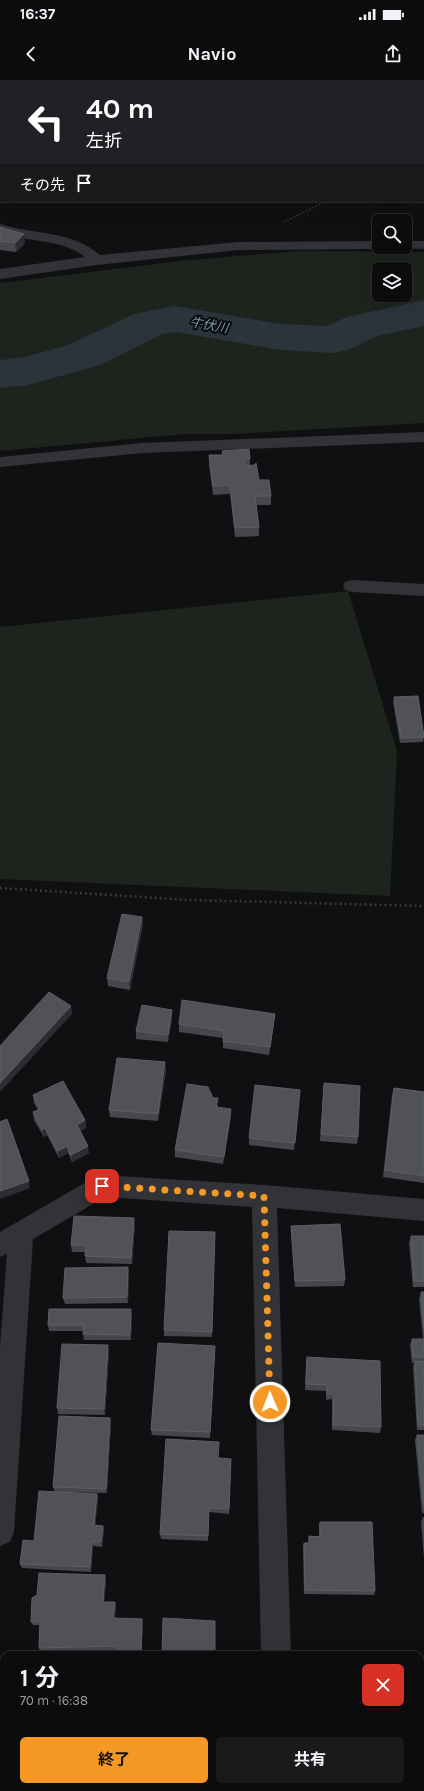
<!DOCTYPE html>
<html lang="ja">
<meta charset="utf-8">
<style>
body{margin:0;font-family:Karla,"Noto Sans JP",sans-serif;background:#1a1a1c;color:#f1f3f6;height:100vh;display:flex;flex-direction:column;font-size:15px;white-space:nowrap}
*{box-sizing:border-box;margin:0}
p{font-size:13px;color:#9a9b9e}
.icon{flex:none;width:22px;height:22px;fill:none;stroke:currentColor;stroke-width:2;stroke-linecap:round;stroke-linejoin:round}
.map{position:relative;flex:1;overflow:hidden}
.drawer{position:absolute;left:0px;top:1571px;width:424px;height:140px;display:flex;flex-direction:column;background:#0c0c0e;border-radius:12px 12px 0 0;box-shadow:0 4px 16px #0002,0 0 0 1px #2c2c2e}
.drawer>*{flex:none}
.banner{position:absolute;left:0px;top:0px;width:424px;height:122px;box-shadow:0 4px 16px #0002,0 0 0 1px #2c2c2e;background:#202124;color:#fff;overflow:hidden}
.tools{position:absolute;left:372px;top:134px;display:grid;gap:8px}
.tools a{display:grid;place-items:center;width:40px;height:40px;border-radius:6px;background:#0c0c0e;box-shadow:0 4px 16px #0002,0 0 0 1px #2c2c2e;font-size:20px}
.pin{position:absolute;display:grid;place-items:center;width:34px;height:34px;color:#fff;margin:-17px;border-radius:8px;box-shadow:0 2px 6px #0006}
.me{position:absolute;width:44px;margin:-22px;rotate:359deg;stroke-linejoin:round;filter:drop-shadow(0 0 3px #0008)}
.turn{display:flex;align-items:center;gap:14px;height:84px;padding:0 20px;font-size:18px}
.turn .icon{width:52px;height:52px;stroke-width:2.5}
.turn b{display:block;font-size:28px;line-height:34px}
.then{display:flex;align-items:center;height:38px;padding:0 20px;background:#0003;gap:8px;font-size:15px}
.round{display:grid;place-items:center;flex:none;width:42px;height:42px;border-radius:6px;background:#1a1a1c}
.overview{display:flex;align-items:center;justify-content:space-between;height:68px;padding:0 20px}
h1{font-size:24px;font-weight:700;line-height:30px}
.action{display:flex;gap:8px;margin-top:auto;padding:8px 20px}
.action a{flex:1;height:46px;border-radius:6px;background:#f59825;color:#111;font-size:16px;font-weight:700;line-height:46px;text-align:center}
.action a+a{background:#1a1a1c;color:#f1f3f6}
.status{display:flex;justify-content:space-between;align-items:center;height:28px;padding:0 20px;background:#0c0c0e;direction:ltr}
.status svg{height:11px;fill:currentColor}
header{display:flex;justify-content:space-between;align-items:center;height:52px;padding:0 20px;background:#0c0c0e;font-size:18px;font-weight:700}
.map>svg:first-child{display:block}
</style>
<div class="status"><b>16:37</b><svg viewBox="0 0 49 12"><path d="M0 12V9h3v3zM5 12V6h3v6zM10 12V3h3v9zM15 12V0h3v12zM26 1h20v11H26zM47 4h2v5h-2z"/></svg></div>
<header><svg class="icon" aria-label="back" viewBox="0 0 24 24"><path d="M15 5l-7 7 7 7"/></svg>Navio<svg class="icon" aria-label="share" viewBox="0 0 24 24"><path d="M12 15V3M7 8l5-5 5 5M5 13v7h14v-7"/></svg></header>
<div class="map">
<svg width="424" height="1711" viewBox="0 0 424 1711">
<rect width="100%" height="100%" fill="#101012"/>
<!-- green -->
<path fill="#1c241d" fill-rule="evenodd" d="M299 171 424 172V343L230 354H184L0 371V203L180 181ZM379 189H405V215H379Z
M348 511 397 671 390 816 0 799V547Z"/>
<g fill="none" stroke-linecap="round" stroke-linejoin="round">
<!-- river -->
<path fill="#2a343a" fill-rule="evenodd" d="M424 220V246L377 256 348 270 332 273 281 270 175 252 162 254 100 285 28 305 0 308V280L25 277 68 265 134 234 175 226 281 244 326 246 347 237Z"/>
<!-- path-far1 -->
<path stroke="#373a3e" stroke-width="1.5" stroke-dasharray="1.5 2" stroke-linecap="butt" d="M284 142 327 121"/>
<!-- path -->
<path stroke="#373a3e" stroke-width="2.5" stroke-dasharray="2 3" stroke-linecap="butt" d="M0 808 189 820 424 826"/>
<!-- minor -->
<path fill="#313337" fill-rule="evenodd" d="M57 0H71L56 1Z
M256 0H271L272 1H257Z
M0 35H1V43H0Z
M423 68H424V76H423Z
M0 144C5 145 10 147 15 148 45 154 76 154 100 175L238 162 379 161V167H385L379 169 238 170 97 185 0 199V189L85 177C62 159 32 162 5 155L0 153Z
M405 161H424V169L400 168 399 167H405Z
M424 352V362L142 373 0 387V377L142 363Z
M352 500 424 504V516L352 512 345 510 343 506 345 502Z
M102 1095 264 1105 424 1119V1141L277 1128 291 1575H261L252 1127 105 1117 33 1159 14 1452 10 1462 0 1466V1266L7 1174 0 1177V1152L93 1098Z
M264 1707H294V1711H264Z"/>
</g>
<!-- wall -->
<path fill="#46474d" d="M0 0H22L20 1H1V12L0 11Z
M122 0H139L138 1H125Z
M1 39V61L0 60V40Z
M0 147 25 163 16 172 0 170Z
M222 371 250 379V386L259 400 271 416V425H256L259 447V456L235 457 230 414 213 415 209 384V375H222Z
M394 617 424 657 423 662 400 663 393 622Z
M142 837 143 845 130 910 108 906 107 898Z
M275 934 274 942 269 975 223 968V958L179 952V944Z
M172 938 168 962 136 959V951Z
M166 990 158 1041 110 1037 109 1030Z
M324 1003 358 1057 357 1064 320 1061Z
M394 1008 424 1012V1103L383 1097 392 1015Z
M300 1010 294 1070 249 1065V1058Z
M33 1015 85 1040 86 1048 80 1051 89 1073 72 1082 68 1073 59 1078 47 1055 44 1057 34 1040 33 1032 38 1030 34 1023Z
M213 1018 218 1026V1027L231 1036 223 1084 175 1077V1070Z
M135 1145 132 1184 86 1183 85 1176V1172H72L71 1165Z
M291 1146 345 1200 344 1206 295 1207 291 1152Z
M215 1152 212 1257 164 1256V1250Z
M411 1156H424V1207H413L409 1163Z
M128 1187 129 1194 128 1223 65 1224 63 1218Z
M421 1212H424V1350H417L413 1287 414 1283H412L410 1265 412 1259H423L419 1219Z
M132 1235 131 1260H84L83 1254V1251H49L48 1245Z
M109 1271 105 1335 58 1334 57 1328Z
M215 1272 210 1358 152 1355 151 1350Z
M307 1277 381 1347 380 1353 332 1350V1319L326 1320V1311L305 1310 306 1283Z
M110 1338 111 1343 107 1413 57 1412 97 1414 98 1419 95 1445 103 1446 104 1450 102 1467 93 1466 91 1492 22 1488 20 1484 34 1461 55 1412 53 1407Z
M417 1355H424V1433H422L415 1360Z
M219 1378 231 1379 229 1434 209 1432 208 1461 161 1459 160 1454Z
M423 1437H424V1478L421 1442Z
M320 1442 375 1511 374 1515 304 1514 303 1468 304 1463H308L309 1456H319V1446Z
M106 1499 104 1522H115L116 1526 115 1538 143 1543 141 1575H119L117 1570 40 1571 39 1568 40 1545H33L31 1542Z
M345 1707H346L383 1711H345Z"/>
<!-- shaded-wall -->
<path fill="#2c2d31" d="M6 0H22L20 1H5Z
M109 0H118V1H107Z
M133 0H139L138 1H133Z
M24 154 25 163 16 172 15 163Z
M142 837 143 845 130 910 129 902Z
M71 926 72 934 0 1012V1003Z
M172 930V938L168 962V955Z
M165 982 166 990 158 1041V1034Z
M231 1029V1036L223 1084 224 1077Z
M85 1040 86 1048 78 1052 77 1045Z
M45 1048 47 1055 44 1057 42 1050Z
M67 1066 68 1073 59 1078 58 1071Z
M88 1066 89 1073 72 1082 71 1075Z
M29 1101 30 1108 0 1119V1111Z
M134 1138 135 1145 132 1184 131 1178Z
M128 1187 129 1194 128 1223 127 1217Z
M131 1229 132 1235 131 1260 130 1255Z
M108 1265 109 1271 105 1335 104 1329Z
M110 1338 111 1343 107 1413 106 1409Z
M97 1414 98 1419 95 1450 94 1445Z
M103 1446 104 1450 102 1467 101 1462Z
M92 1462 93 1466 91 1492 90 1487Z
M105 1495 106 1499 104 1525 103 1522Z
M115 1522 116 1526 114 1542 113 1538Z
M142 1539 143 1543 141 1575Z"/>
<!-- building -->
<path fill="#505258" stroke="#5c5f66" d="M0 0H6L5 1H1V3H0Z
M70 0H109L107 1H73Z
M1 39V52H0V40Z
M0 147 24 154 15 163 0 161Z
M249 369 250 379 244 380 245 386 254 385 256 383 259 400H269L271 416H255L259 447 235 448 230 405 213 406 209 375H223L222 371Z
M418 616 424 657 401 658 394 617Z
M122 834 142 837 129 902 107 898Z
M49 912 71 926 0 1003V966Z
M182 920 275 934 270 967 223 961 224 951 179 944Z
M142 925 172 930 168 955 136 951Z
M117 978 165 982 158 1034 109 1030Z
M63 1001 85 1040 77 1045 88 1066 71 1075 67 1066 58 1071 45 1048 42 1050 33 1032 40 1029 33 1015Z
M324 1003 360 1006 358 1057 321 1054Z
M187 1004 208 1007 213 1018H218L216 1027 231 1029 224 1077 175 1070Z
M255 1005 300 1010 295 1063 249 1058Z
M394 1008 424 1012V1096L385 1090Z
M7 1039 29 1101 0 1111V1042Z
M74 1136 134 1138 131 1178 85 1176 86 1165H71Z
M340 1144 345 1200 295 1201 291 1146Z
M169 1151 215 1152 212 1252 164 1250Z
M411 1156H424V1201H414Z
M128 1187 127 1217 63 1218 65 1188Z
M421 1212H424V1248Z
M49 1229H131L130 1255 83 1254 84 1245H48Z
M412 1259H424V1277H413Z
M158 1263 215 1266 210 1352 151 1350Z
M62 1264 108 1265 104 1329 57 1328Z
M307 1277 380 1281 381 1347 333 1345 334 1314H327V1305L306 1304Z
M415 1281 424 1282V1345H418Z
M59 1336 110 1338 106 1409 53 1407Z
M417 1355H424V1428Z
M166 1359 219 1362 218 1378 231 1379 229 1429 209 1428 208 1456 160 1454Z
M39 1411 97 1414 94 1445 103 1446 101 1462H92L90 1487 20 1484 23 1460 34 1461Z
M320 1442H372L375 1511 305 1510 304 1463H309V1456L320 1457Z
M39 1493 105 1495 103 1522H115L113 1538 142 1539 141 1575H120L116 1566 39 1568 40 1541 31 1542 32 1518 37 1515Z
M163 1538 215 1541V1575H162Z
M21 1707H91L90 1711H20Z
M346 1707H383V1711H347Z"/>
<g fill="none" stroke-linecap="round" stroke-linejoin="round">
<!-- route -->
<path stroke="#f59825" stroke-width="7" stroke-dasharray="0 12.6" d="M102 1106 264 1116 270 1322"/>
</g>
<g text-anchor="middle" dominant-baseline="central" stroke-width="4" stroke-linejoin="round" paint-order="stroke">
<!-- far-water labels -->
<g font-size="13" font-style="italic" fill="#769baf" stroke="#0b0b0d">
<text transform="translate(209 245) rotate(10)">牛伏川</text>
</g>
</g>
</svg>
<div class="tools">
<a><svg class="icon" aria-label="search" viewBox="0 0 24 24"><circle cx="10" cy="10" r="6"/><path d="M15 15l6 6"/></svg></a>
<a><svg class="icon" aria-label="layers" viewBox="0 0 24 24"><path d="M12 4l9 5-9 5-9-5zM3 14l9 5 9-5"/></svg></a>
</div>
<div class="pin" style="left:102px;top:1106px;background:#d93025"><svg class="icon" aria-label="arrive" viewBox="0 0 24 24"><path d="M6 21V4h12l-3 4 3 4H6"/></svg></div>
<svg class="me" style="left:270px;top:1322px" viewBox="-20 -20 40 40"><circle r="17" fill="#f59825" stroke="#fff" stroke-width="3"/><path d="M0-11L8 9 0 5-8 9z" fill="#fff"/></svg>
<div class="banner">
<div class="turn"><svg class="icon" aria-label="left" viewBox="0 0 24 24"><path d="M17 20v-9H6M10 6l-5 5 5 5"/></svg><div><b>40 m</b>左折</div></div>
<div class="then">その先<svg class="icon" aria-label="arrive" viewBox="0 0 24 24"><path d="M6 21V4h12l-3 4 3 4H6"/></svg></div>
</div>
<section class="drawer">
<div class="overview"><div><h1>1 分</h1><p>70 m · 16:38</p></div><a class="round" style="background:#d93025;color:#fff"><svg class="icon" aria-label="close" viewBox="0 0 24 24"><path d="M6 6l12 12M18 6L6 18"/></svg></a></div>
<div class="action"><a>終了</a><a>共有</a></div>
</section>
</div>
